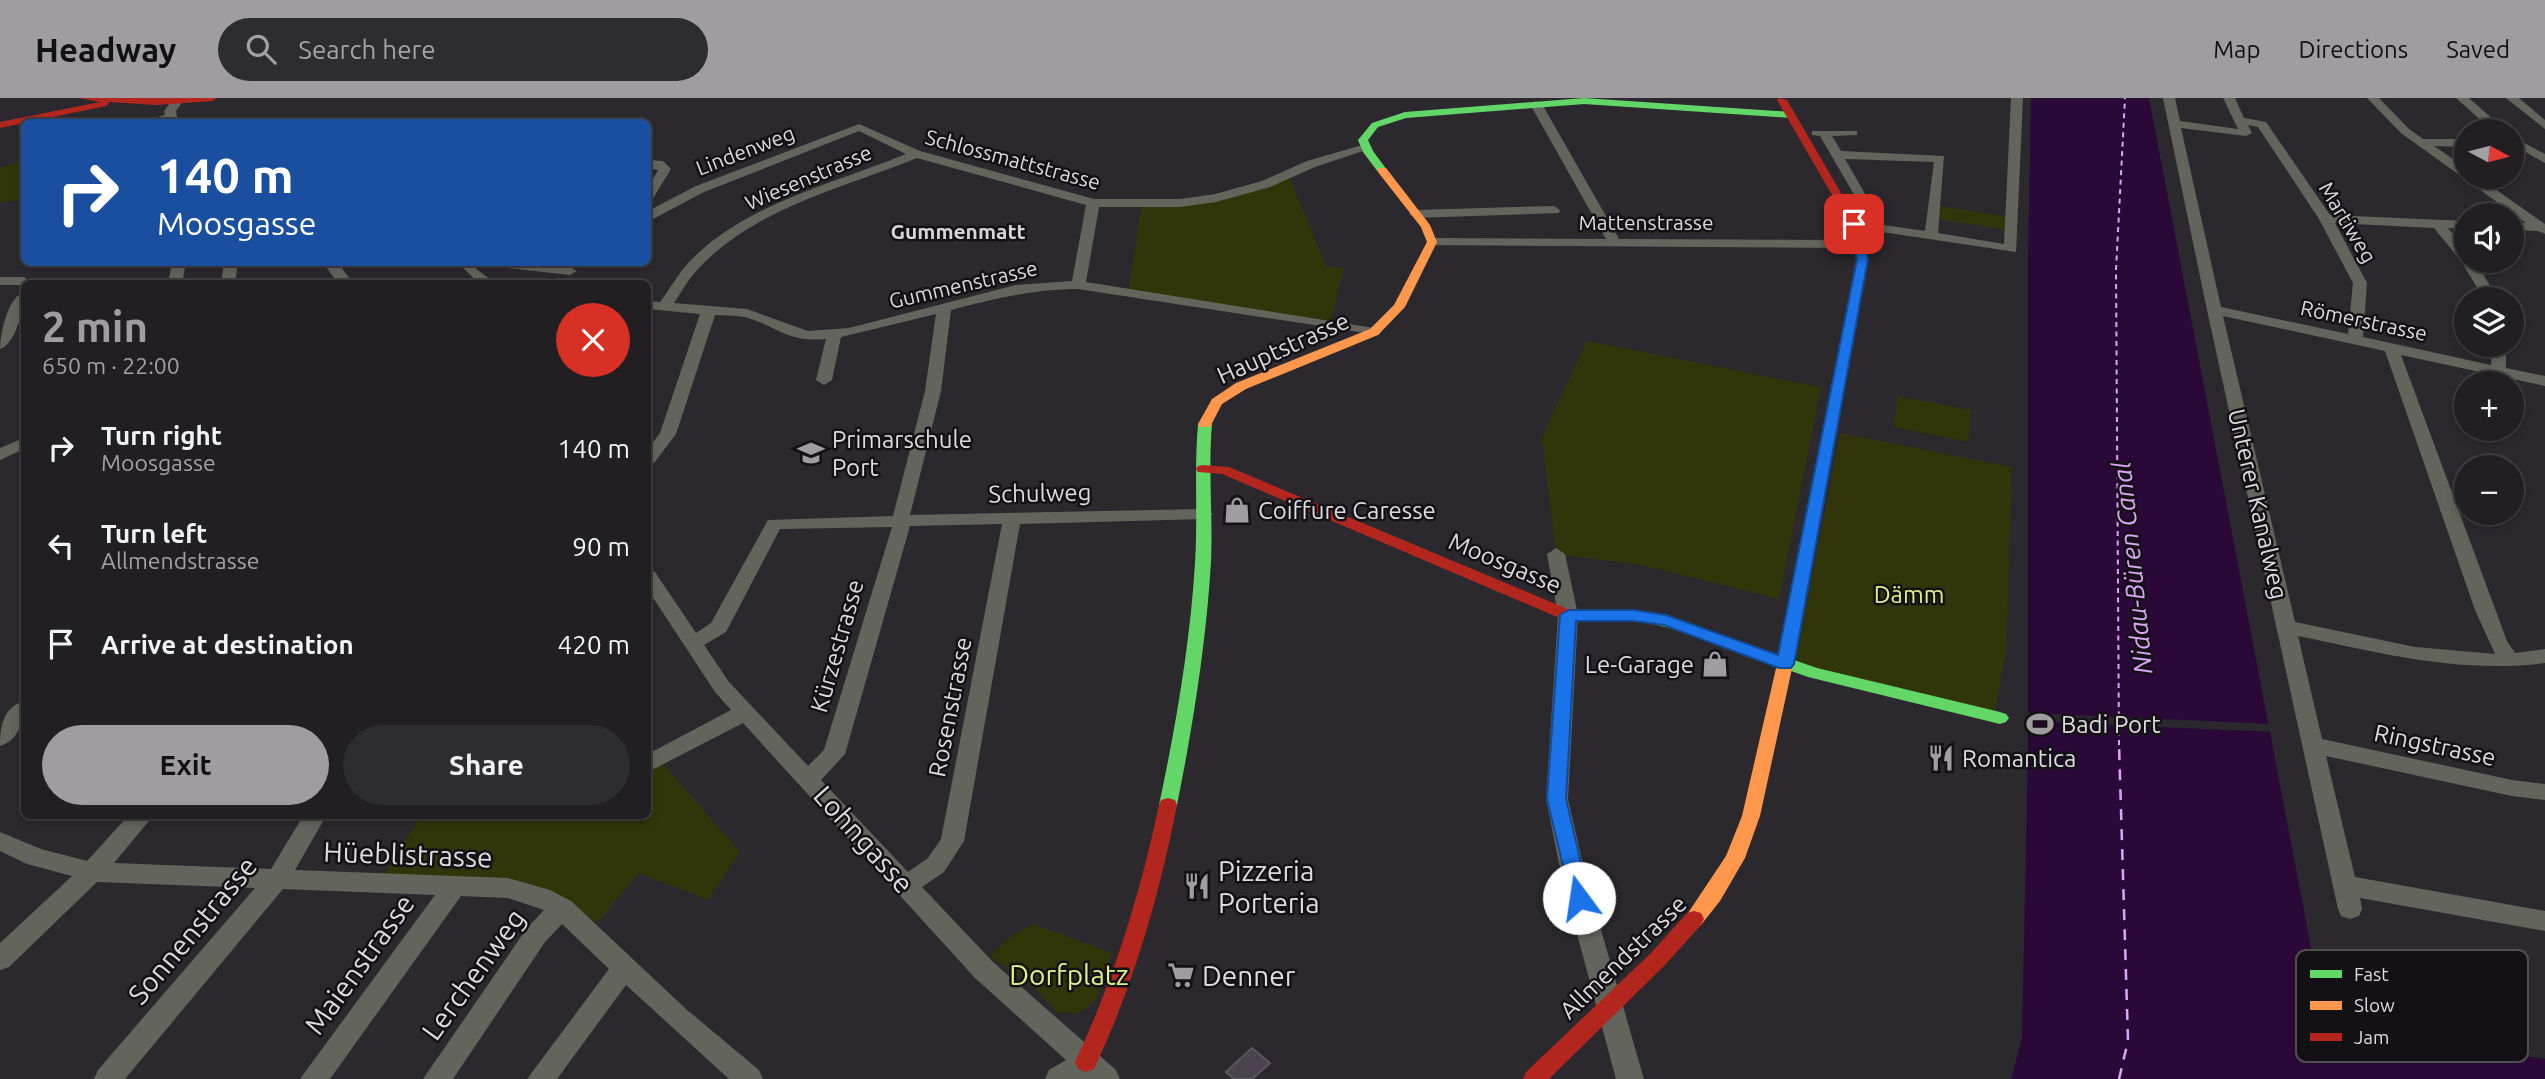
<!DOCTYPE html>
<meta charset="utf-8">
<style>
body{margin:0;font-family:Ubuntu,sans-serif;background:#2d2c2f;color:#f1f3f6;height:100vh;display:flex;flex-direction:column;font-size:26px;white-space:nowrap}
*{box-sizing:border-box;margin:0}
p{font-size:23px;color:#a2a2a5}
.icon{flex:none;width:38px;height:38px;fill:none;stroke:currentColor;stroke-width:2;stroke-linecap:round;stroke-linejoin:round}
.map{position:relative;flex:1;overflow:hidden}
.panel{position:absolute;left:21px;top:182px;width:630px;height:539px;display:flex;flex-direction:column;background:#211f22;border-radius:10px;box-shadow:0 4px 10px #0003,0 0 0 2px #3e3d40}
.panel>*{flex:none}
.guide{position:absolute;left:21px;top:21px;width:630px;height:147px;border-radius:10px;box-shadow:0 4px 10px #0003,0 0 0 2px #3e3d40;background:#1a4fa0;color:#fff;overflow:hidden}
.needle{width:46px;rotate:97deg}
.tools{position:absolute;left:2454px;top:21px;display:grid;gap:14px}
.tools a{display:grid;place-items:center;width:70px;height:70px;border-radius:50%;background:#211f22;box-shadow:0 4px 10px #0003,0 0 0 2px #3e3d40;font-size:35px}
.pin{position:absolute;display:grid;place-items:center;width:60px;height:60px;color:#fff;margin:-30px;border-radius:14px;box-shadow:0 4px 10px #0006}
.me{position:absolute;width:77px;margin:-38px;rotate:346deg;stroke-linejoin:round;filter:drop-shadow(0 0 5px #0008)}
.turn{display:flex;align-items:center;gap:24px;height:147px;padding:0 21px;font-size:32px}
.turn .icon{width:91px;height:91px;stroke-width:2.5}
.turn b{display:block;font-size:49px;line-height:60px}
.round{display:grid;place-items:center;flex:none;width:74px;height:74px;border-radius:37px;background:#2d2c2f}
.headline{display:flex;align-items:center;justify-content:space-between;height:119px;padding:0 21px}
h1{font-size:42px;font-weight:700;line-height:52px;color:#a09da2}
.primary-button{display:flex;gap:14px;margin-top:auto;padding:14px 21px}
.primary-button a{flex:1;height:80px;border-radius:42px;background:#a09da2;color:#111;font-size:28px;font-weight:700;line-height:80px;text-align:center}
.primary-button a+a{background:#2d2c2f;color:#f1f3f6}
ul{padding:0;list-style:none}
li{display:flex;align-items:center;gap:21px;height:98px;padding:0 21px}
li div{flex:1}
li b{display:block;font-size:26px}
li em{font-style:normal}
header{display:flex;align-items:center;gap:42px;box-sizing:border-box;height:98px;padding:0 35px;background:#a09da2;color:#111}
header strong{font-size:33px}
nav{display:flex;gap:38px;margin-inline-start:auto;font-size:24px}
.search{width:490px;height:63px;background:#2d2c2f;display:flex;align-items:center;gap:18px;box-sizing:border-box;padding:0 24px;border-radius:38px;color:#a2a2a5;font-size:26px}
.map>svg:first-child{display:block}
</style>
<header>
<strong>Headway</strong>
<div class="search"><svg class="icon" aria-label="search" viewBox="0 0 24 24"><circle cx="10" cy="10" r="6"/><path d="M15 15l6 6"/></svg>Search here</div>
<nav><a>Map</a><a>Directions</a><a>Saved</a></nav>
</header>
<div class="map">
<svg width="2545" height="981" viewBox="0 0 2545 981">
<rect width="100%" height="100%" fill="#2c292e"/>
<!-- green -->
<path fill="#30360a" d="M24 62V102L0 104V70Z
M1288 76 1327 169 1344 170 1330 227 1078 187 1129 190 1142 105 1216 100Z
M1939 108 2010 119 2008 132 1936 121Z
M1587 243 1821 289 1779 501 1641 467 1556 456 1543 348 1540 343Z
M1898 298 1971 312 1969 344 1893 329Z
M1840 335 2012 369 2006 554 1993 620 1795 568Z
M663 666 740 754 708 802 639 775 597 825 550 792 383 779 421 718H648V672Z
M1033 826 1112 855 1096 902 1079 915 1056 914 1039 894 990 858 1005 842Z"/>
<!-- water -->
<path fill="#2a0939" d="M2031 0H2149L2325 923 2545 961V981H2011L2022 940 2028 649V161Z"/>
<!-- pier -->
<path fill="#2c292e" d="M2024 615 2272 626 2274 634 2024 623Z"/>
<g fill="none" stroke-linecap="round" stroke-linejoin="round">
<!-- ferry-far1 -->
<path stroke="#dba5f8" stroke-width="2" stroke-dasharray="5 4.5" stroke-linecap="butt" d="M2119 647 2116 172 2125 0"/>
<!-- ferry -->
<path stroke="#dba5f8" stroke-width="2.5" stroke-dasharray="11 9" stroke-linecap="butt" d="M2119 981 2128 943 2119 646"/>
</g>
<!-- building -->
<path fill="#4a424e" stroke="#5c595e" stroke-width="2" d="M1252 950 1270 965 1252 981H1234L1226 974Z"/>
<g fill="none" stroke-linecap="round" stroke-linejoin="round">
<!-- street -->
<path fill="#63655d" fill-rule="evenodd" d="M178 0 183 3 176 13 178 24H141L165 17 164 13 173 1Z
M2011 0H2023L2016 154 1849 129 1847 126 1854 122 1870 124 1820 38 1812 37V33H1857V37L1832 38 1841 53 1944 58 1938 135 2004 146ZM1845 61 1934 64 1925 133 1883 127Z
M2163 0H2175L2180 23 2238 31 2223 0H2235L2244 20 2266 24 2330 117 2466 123V131L2448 130 2466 151V163H2475L2498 201H2484L2461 163 2434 130 2335 125 2367 185 2363 239 2491 267 2492 247H2506V270L2545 278V288L2401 257 2507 543 2515 555 2545 551V565C2460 576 2381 555 2298 538L2322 641 2512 682 2545 686V702L2512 698 2326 658 2355 779 2545 813V833L2360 800 2362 811 2359 818 2350 821 2341 818 2338 811 2207 212ZM2248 27 2258 29 2319 121 2353 185 2348 236 2221 209 2181 30 2246 38 2252 35ZM2223 218 2385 253 2475 512 2495 556 2415 549 2295 524Z
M2367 0H2379L2409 31 2423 41H2466V49L2434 48 2466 70V79H2478L2545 126V136L2538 133 2511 132V124L2526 125 2401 35Z
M2456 0H2469L2506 33H2493Z
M2506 0H2519L2545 22V31Z
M1536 3 1542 6 1619 141 1860 142 1867 146 1860 150 1427 147V141L1432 140 1606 141 1530 6Z
M859 26 920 53 1094 101H1180L1215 96 1262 83 1307 63 1366 46 1372 50 1315 69 1270 89 1216 104 1180 109H1099L1086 184 1374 230 1379 231 1381 234 1379 237 1078 191C1033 191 994 201 951 212L941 293 910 417 1204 411 1213 416 1204 421 1020 426 964 743 944 774 922 789 993 864 1116 972 1120 981H1045L1049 972 1066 962 975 880 743 625 648 674V656L731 612 715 594 648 492V472L655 474 696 535 711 525 768 422 893 418 925 293 936 216 841 239 832 282 824 287 816 282 826 241C787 245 776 227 744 219 735 217 724 218 715 217L676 336 654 365 648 366V351L660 335 700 216 648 211V203L660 204C670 191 678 176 689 164 746 105 833 86 906 56L859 33 704 94 653 121 648 122V113L696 88ZM917 60 1086 107 1072 183 1016 187 849 230 808 233 747 211 674 205C682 193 689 180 699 170 755 110 843 90 917 60ZM1002 426 941 741 928 760 908 774 821 682 845 656 910 428ZM892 429 824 652 808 668 729 584 704 547 726 534 780 431Z
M2511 38 2545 56V65L2511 46Z
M648 62 663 63 671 71 652 102 648 103V90L658 72 648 70Z
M1554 108 1560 112 1559 115 1415 120 1409 116 1415 112Z
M172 164H186L182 186H168Z
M224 164H238L235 186H221Z
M322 164H337L354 186H339Z
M483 164C504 164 562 160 577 173L570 177 490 168Z
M470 166 496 186H480L463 170Z
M0 179H24L33 186H24V190L20 187H0Z
M24 194C25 208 16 246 0 251 0 235 8 199 24 194Z
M24 340V351L0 362V350Z
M1556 450 1565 456 1578 517 1568 701 1586 780 1644 981H1616L1562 780 1546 701 1558 517 1547 456Z
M24 603C25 620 20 642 0 648 0 629 3 609 24 603Z
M128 718H153L114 765 271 771 303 718H326L295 772 508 780 550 792 571 803 686 911 759 972 763 981H729L626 887 557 981H527L609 871 562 826 545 844 453 981H423L527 830 544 812 508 800 461 798 330 981H300L435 797 283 791 125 981H94L98 972 255 790 97 784 9 869 0 872V845L72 778 27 766 0 753V734L41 751 87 763Z"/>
<!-- fast -->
<path fill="#63d668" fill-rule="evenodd" d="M1584 0 1791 14 1796 17 1791 20 1584 6 1406 20 1378 29 1368 42 1373 53 1387 72 1382 75 1378 74 1363 54 1358 42 1372 25 1405 14Z
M1205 322 1212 326C1208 372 1213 418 1211 464 1206 546 1193 627 1177 707L1175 712 1168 714 1161 712 1159 707C1176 627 1190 546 1195 465 1198 418 1194 372 1198 326Z
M1637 512 1682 523 1817 570 2000 614 2006 616 2009 620 2006 624 2000 626 1808 579 1670 530 1631 521 1629 517 1631 513Z"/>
<!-- slow -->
<path fill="#ff974d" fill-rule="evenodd" d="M1378 70H1386L1430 127 1437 144 1405 209 1378 237 1246 291 1222 306 1210 329H1200L1198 326 1212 301 1236 285 1370 231 1394 207 1427 144 1421 129 1378 74Z
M1838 281 1844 285 1793 566 1760 718 1745 760 1720 803 1701 827 1694 829 1687 827 1684 821 1726 758 1742 718 1777 566 1832 285Z"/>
<!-- jam -->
<path fill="#b3261e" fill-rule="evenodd" d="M79 0H217L212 3 156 7 110 4 106 8 0 30V24L100 4Z
M1779 0 1787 2 1859 126 1868 161 1844 285 1838 289 1832 285 1856 161 1849 126 1777 2Z
M1203 367 1229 369 1570 512H1637L1645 517 1637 522 1562 521 1222 376 1198 374 1196 371 1198 368Z
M1168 700 1175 702 1177 707C1159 799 1134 886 1094 971L1086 974 1078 971 1075 964C1114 881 1140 796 1159 707L1161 702Z
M1694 813 1701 815 1704 821 1701 827 1665 867 1549 981H1523L1526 974 1651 855 1687 815Z"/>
</g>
<!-- route -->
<path fill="#1a73e8" stroke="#114b97" stroke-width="2" d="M1854 123 1859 126 1868 161 1794 566 1791 570H1779L1664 527 1634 523H1576L1566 701 1589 800 1586 805 1579 808 1572 805 1547 701 1560 517 1569 512H1634L1666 517 1778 557 1857 161 1848 126Z"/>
<!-- icons -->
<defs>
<g id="school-bare" transform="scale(2.1)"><path d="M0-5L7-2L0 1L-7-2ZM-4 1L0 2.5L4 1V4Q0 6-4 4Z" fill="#a09da2" stroke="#141115" stroke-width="2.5" paint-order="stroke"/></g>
<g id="shop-bare" transform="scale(2.1)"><path d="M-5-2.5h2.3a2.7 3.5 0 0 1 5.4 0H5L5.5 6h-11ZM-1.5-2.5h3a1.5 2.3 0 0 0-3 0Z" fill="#a09da2" stroke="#141115" stroke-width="2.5" paint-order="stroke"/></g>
<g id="stadium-bare" transform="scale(2.1)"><path d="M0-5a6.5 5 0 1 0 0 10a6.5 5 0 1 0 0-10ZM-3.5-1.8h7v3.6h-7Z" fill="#a09da2" stroke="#141115" stroke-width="2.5" paint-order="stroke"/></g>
<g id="restaurant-bare" transform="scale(2.1)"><path d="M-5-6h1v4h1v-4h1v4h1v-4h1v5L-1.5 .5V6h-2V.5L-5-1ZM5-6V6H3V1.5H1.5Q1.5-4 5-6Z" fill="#a09da2" stroke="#141115" stroke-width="2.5" paint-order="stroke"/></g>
<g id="supermarket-bare" transform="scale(2.1)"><path d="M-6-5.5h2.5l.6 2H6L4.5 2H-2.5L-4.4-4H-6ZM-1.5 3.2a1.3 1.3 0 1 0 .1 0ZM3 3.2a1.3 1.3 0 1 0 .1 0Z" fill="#a09da2" stroke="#141115" stroke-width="2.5" paint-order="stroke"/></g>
</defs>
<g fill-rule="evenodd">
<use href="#school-bare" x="811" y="355"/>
<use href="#shop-bare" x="1237" y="412"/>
<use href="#shop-bare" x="1715" y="566"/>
<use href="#stadium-bare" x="2040" y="626"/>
<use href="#restaurant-bare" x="1941" y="660"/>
<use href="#restaurant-bare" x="1197" y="788"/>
<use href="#supermarket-bare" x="1181" y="877"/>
</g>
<g text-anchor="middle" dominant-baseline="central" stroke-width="5" stroke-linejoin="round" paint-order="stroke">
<!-- far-street labels -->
<g font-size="21" fill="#dedbe0" stroke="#141115">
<text transform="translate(745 52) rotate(-21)">Lindenweg</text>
<text transform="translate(1013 61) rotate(15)">Schlossmattstrasse</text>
<text transform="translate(808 79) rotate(-23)">Wiesenstrasse</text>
<text x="1646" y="124">Mattenstrasse</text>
<text transform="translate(2348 124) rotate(59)">Martiweg</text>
<text transform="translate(963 186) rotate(-13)">Gummenstrasse</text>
<text transform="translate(2364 222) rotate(12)">Römerstrasse</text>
</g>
<!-- far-neighbourhood labels -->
<g font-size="21" font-weight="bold" fill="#dad3de" stroke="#141115">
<text x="958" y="133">Gummenmatt</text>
</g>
<!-- street labels -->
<g font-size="24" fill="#dedbe0" stroke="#141115">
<text transform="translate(1283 250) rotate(-24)">Hauptstrasse</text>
<text transform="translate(1040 395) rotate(-1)">Schulweg</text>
<text transform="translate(2258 406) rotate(77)">Unterer Kanalweg</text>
<text transform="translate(1505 465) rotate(23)">Moosgasse</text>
<text transform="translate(837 548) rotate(-74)">Kürzestrasse</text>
<text transform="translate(950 609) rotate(-79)">Rosenstrasse</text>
<text transform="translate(2435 647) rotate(12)">Ringstrasse</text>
<text transform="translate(1623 859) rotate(-44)">Allmendstrasse</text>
</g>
<!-- poi labels -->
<g font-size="24" fill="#dedbe0" stroke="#141115" text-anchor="start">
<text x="832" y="341">Primarschule<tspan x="832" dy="28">Port</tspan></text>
<text x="1258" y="412">Coiffure Caresse</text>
<text x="1694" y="566" text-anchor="end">Le-Garage</text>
<text x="2061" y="626">Badi Port</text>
<text x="1962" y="660">Romantica</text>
</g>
<!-- park labels -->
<g font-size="24" fill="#dcef8c" stroke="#141115">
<text x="1909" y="496">Dämm</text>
</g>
<!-- water labels -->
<g font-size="26" font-style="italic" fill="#dba5f8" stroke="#141115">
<text transform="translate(2132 470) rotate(-96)">Nidau-Büren Canal</text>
</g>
<!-- near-street labels -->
<g font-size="28" fill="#dedbe0" stroke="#141115">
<text transform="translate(864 741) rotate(48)">Lohngasse</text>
<text transform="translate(408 756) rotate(2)">Hüeblistrasse</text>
<text transform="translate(192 832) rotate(-50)">Sonnenstrasse</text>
<text transform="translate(359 866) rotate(-54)">Maienstrasse</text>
<text transform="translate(473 876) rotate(-54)">Lerchenweg</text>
</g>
<!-- near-poi labels -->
<g font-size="28" fill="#dedbe0" stroke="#141115" text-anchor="start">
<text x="1218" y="772">Pizzeria<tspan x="1218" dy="32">Porteria</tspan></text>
<text x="1202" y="877">Denner</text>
</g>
<!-- near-park labels -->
<g font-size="28" fill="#dcef8c" stroke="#141115">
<text x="1069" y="876">Dorfplatz</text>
</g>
</g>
<!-- legend -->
<rect x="2296" y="852" width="232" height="112" rx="10" fill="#141115" stroke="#514e52" stroke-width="2"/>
<rect x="2310" y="872" width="32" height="8" fill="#63d668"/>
<rect x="2310" y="903" width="32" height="9" fill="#ff974d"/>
<rect x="2310" y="935" width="32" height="8" fill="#b3261e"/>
<g font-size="19" fill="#dedbe0">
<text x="2354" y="883">Fast</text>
<text x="2354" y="914">Slow</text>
<text x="2354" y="946">Jam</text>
</g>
</svg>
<div class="tools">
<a><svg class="needle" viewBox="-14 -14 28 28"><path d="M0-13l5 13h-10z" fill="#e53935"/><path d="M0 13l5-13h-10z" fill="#a2a2a5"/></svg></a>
<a><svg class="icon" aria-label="sound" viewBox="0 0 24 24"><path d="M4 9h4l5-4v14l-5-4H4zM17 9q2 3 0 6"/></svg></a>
<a><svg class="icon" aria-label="layers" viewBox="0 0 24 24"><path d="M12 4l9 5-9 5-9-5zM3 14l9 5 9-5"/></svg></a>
<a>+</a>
<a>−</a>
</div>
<div class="pin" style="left:1854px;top:126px;background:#d93025"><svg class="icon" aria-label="arrive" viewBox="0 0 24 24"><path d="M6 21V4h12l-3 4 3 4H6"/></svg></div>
<svg class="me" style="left:1579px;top:800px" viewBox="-20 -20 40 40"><circle r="19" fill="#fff"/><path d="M0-13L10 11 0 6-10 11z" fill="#1a73e8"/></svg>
<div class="guide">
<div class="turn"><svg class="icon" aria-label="right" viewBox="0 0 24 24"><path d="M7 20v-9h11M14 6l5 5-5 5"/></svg><div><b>140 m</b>Moosgasse</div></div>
</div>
<section class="panel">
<div class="headline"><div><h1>2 min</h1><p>650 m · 22:00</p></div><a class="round" style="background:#d93025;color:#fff"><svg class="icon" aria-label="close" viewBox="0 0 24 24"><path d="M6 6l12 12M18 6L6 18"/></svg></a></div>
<ul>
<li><svg class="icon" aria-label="right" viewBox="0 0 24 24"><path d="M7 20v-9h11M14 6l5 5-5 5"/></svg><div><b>Turn right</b><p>Moosgasse</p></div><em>140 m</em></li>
<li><svg class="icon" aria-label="left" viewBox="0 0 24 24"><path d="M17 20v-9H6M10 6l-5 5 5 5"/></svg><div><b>Turn left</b><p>Allmendstrasse</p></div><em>90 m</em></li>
<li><svg class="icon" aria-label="arrive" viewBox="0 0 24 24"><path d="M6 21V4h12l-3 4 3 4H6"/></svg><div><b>Arrive at destination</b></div><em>420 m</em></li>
</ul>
<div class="primary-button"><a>Exit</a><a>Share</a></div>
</section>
</div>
